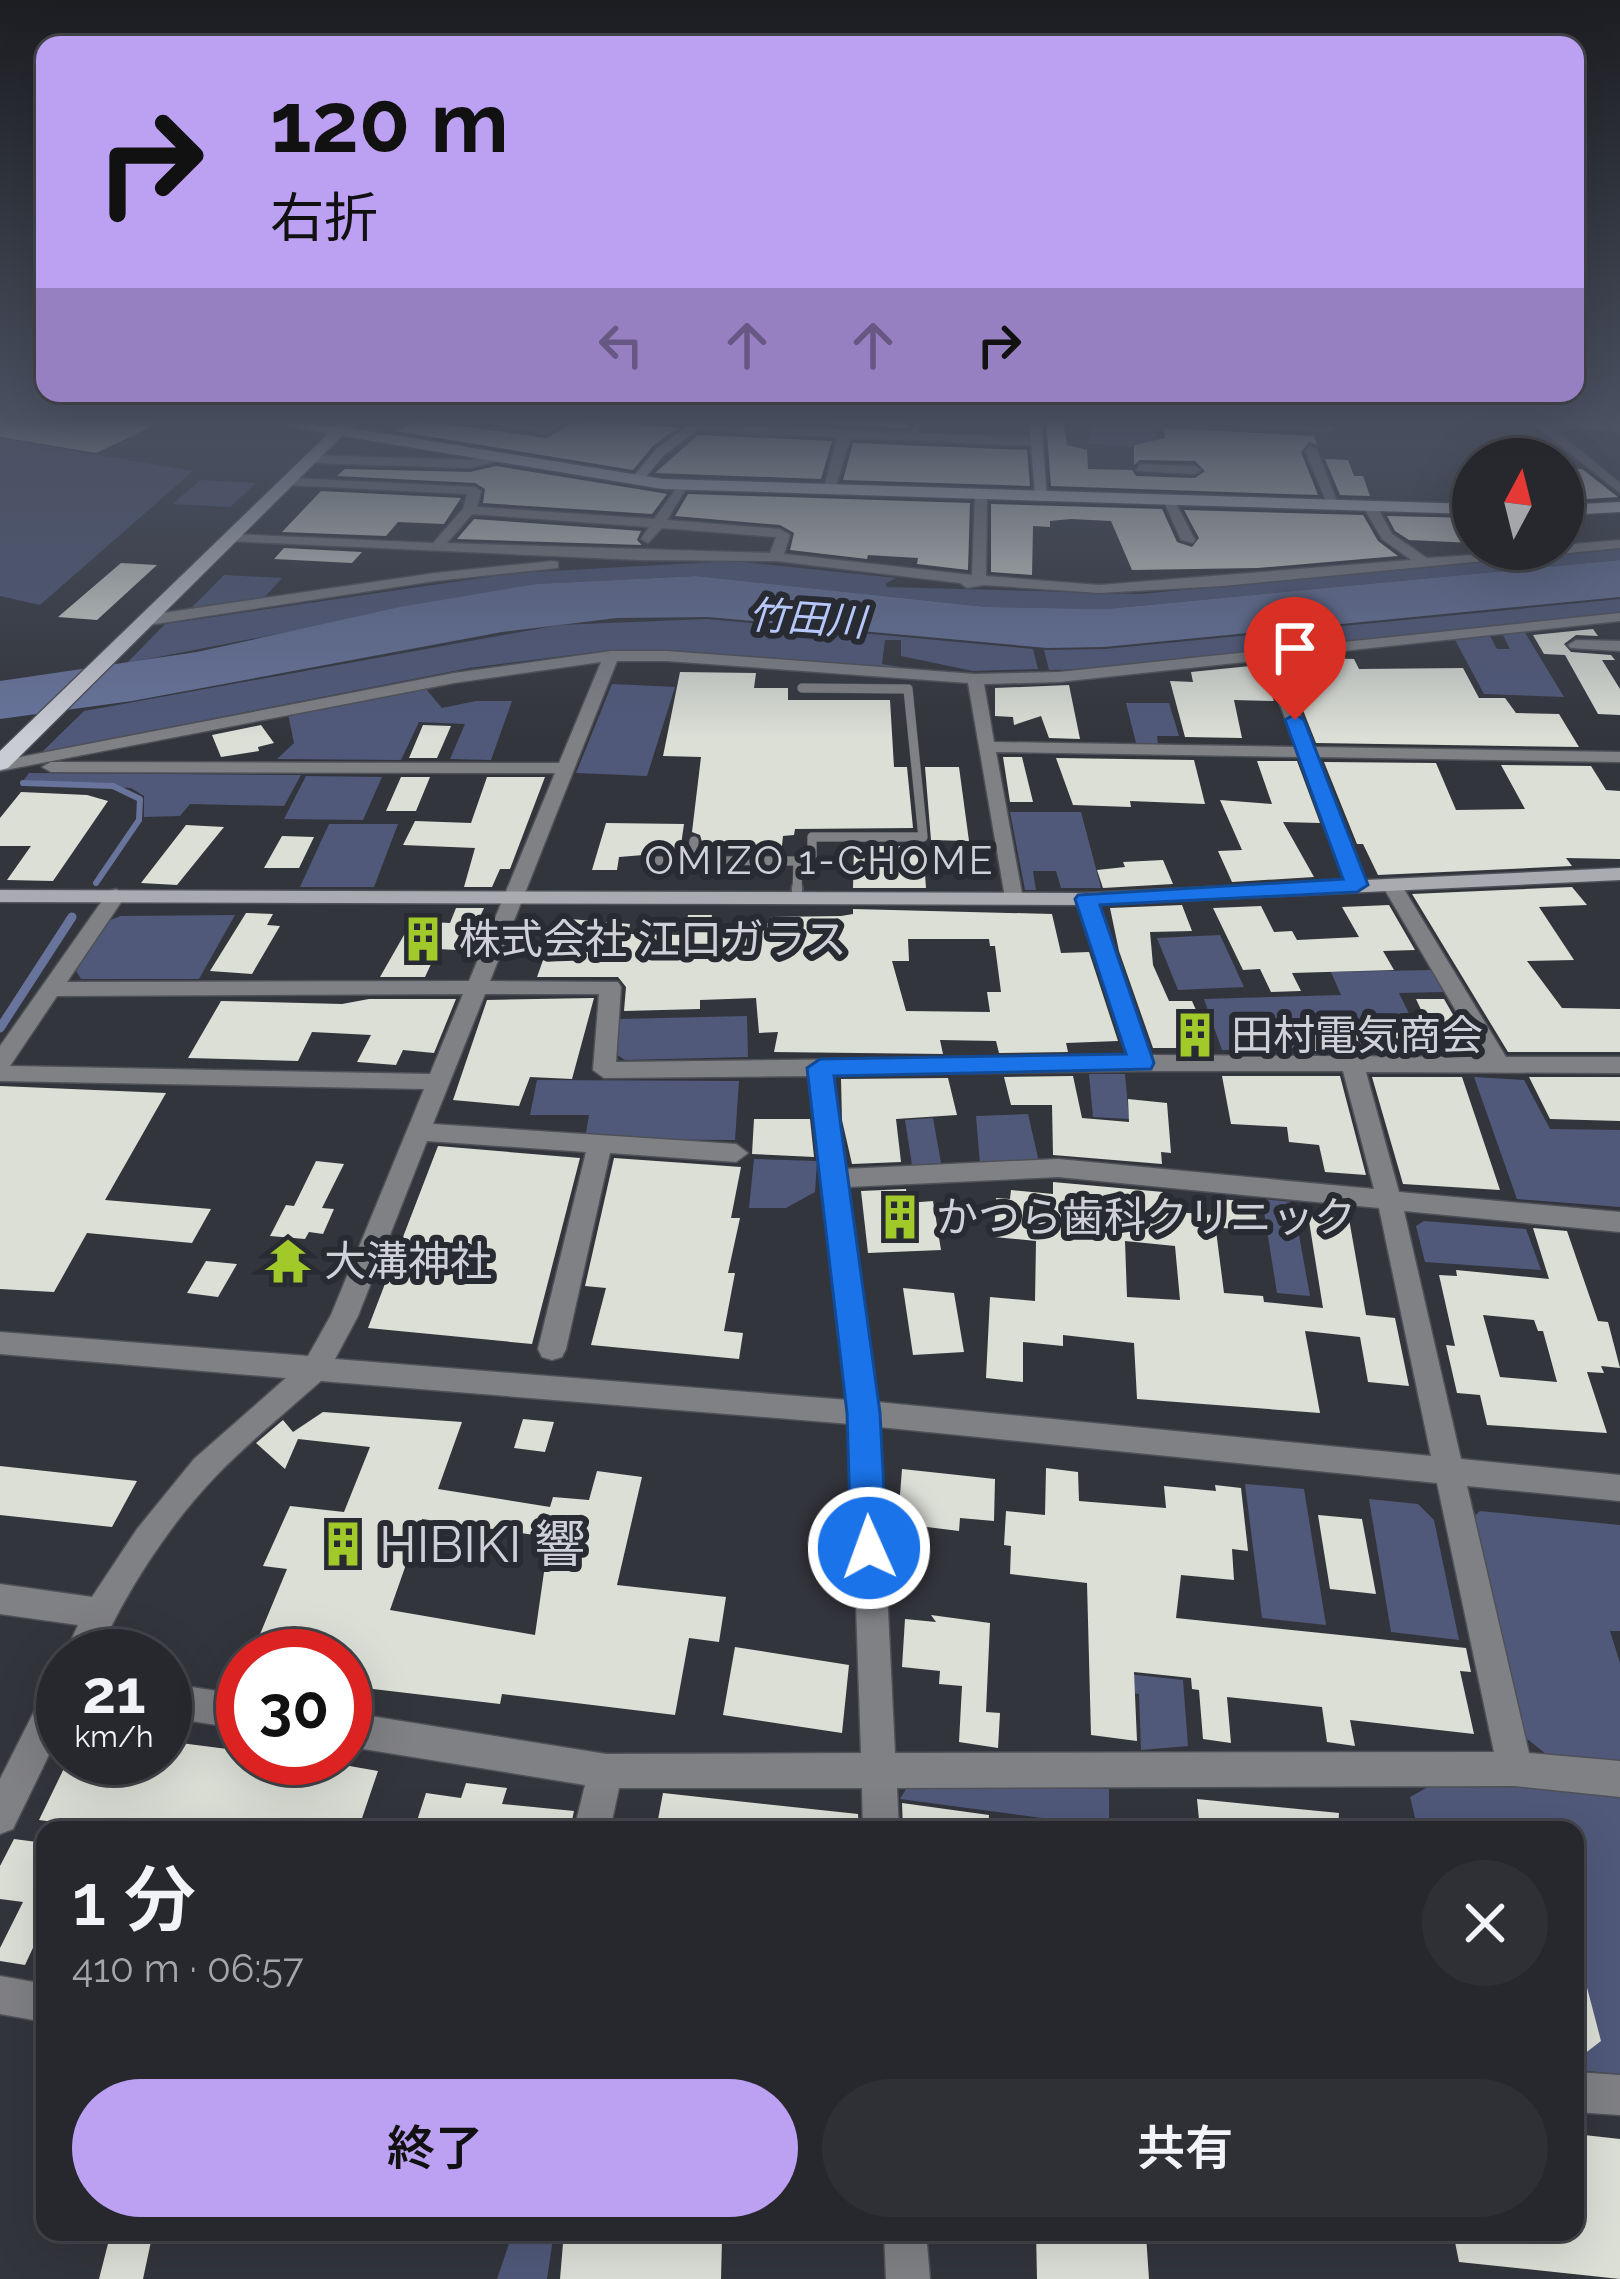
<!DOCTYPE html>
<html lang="ja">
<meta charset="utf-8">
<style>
body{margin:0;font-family:Raleway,"Noto Sans JP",sans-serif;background:#2e3035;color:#f1f3f6;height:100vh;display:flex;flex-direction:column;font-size:45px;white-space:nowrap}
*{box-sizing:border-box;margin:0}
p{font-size:39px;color:#a4a6aa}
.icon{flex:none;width:66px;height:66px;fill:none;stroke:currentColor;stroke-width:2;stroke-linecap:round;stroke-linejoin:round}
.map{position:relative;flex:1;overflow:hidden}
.sheet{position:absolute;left:36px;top:1821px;width:1548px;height:420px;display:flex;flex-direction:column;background:#26282d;border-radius:24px;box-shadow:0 12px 48px #0002,0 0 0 3px #424449}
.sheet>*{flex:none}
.guide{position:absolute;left:36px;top:36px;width:1548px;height:366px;border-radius:24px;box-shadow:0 12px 48px #0002,0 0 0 3px #424449;background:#bca0f2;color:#111;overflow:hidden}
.needle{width:78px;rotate:7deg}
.tools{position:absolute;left:1452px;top:438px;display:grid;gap:24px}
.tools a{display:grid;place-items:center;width:132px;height:132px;border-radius:50%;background:#26282d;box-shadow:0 12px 48px #0002,0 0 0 3px #424449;font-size:60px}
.speed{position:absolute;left:36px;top:1629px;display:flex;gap:24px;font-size:60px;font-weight:700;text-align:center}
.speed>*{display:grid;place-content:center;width:156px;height:156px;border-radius:50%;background:#26282d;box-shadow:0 12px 48px #0002,0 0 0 3px #424449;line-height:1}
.speed small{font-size:30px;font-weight:400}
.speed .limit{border:18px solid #d22;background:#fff;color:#111}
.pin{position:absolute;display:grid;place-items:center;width:102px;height:102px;color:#fff;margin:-123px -51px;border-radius:50% 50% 50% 0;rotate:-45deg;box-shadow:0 0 12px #0007}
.pin .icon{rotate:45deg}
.me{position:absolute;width:132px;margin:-66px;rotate:358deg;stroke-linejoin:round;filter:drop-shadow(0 0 9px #0008)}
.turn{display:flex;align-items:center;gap:42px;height:252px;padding:0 36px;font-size:54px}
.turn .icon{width:156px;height:156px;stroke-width:2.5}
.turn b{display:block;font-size:84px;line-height:102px}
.lanes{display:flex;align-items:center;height:114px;padding:0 36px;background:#0003;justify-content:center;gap:60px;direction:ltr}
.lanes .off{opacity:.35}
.round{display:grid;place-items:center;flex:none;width:126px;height:126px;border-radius:63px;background:#2e3035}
.headline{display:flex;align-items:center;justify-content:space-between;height:204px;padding:0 36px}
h1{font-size:72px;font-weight:600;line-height:90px}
.primary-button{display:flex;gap:24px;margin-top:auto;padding:24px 36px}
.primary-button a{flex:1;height:138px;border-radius:72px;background:#bca0f2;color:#111;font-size:48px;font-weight:600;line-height:138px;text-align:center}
.primary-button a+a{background:#2e3035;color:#f1f3f6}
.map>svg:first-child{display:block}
</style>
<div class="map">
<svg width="1620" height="2279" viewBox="0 0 1620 2279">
<rect width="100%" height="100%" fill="#33353c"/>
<!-- green -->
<path fill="#50597a" d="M1071 420 1208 424 1210 429 1157 427 1158 444 1132 443 1131 447 1088 443 1091 426 1071 425Z
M0 438 193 471 40 605 0 596Z
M200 480 256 483 230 507 173 504Z
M1620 549V560L1106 609 986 607 696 576 536 584 127 663 165 624 515 573 732 561 896 578 885 584 887 587 1140 594Z
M224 575 282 578 261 601 187 612Z
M1620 599V612L1096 669 1049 670 1044 650 1105 649Z
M707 619 1033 649 1038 669 973 671 901 656V640H885L882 664 937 673 682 652H595L469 668 42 752 84 711 559 625Z
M1524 631 1564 697 1484 694 1455 640 1490 636 1497 649H1510L1503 635Z
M612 684 675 687 647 776 576 773Z
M425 688 442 708 476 701H512L491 760 450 759 465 724 419 722 401 760 277 759 294 743 288 714Z
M1126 703H1169L1179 736H1157L1158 744 1136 743Z
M29 773 301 775 284 806 190 804 180 816 144 817V796L131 788 23 781Z
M306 776 382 777 363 820 284 819Z
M1010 812H1081L1101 888H1061L1056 871H1033L1036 890H1025Z
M329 824H398L374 887H300Z
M235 915 199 979H81L76 971 110 920 121 916Z
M1220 935 1244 987 1178 990 1157 938Z
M1432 970 1444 992 1399 993 1415 1026 1296 1028 1304 1048 1222 1050 1204 999 1341 995 1331 972Z
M747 1016 748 1057 625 1060 616 1054 619 1019Z
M1089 1074H1125L1129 1119 1093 1117Z
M1474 1077 1524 1080 1550 1129 1620 1130V1207L1517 1199Z
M537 1080 739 1081 735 1140 585 1139 589 1115H530Z
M1028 1114 1039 1162 980 1164 976 1116Z
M933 1118 941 1163 912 1165 905 1120Z
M754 1159 817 1161 815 1192 786 1208H749Z
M1262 1199 1293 1202 1310 1296 1277 1293Z
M1424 1221 1526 1229 1541 1270 1425 1262 1416 1226Z
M1245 1484 1304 1489 1326 1625 1262 1618Z
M1369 1499 1418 1504 1434 1520 1459 1640 1391 1632Z
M1480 1511 1620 1525V1631H1610L1620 1663V1763L1551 1758 1526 1738 1472 1518Z
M1090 1670 1183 1680 1188 1746 1141 1750 1139 1694 1090 1688Z
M1439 1781 1620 1794V2074L1575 2070V1830H1418L1410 1797Z
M909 1784 1109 1789V1827L900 1799Z
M513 2232H554L547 2279H497Z"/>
<!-- water -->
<path fill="#68749c" d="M1620 560V597L1104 647 1047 648 708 617 617 618 502 632 132 701 0 719V681L197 652 400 607 536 584 696 576 986 607 1106 609Z"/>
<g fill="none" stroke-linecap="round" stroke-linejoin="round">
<!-- stream-far1 -->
<path stroke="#68749c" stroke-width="6" d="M23 783 113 786 140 799 139 820 96 883"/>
<!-- stream -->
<path stroke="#68749c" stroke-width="9" d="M0 1028 72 917"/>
</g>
<!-- building -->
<path fill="#dcdfd6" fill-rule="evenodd" d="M0 419H168L96 453 0 437Z
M581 419 678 428 653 446 633 470 396 431 417 420 546 438Z
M725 419H913L908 428Z
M1046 419 1063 420 1067 445 1087 450 1088 469 1132 470 1136 476 1195 478 1205 471 1195 461 1140 460 1134 465V445L1165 438 1163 428 1314 436 1317 445 1309 442 1301 452 1318 495 1051 486Z
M698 435 832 441 821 479 655 473Z
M853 443 1027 450 1030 486 843 480Z
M1325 459 1348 460 1354 476H1363L1370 496 1340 495Z
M496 466 662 493 667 494 652 514 483 503 485 489 475 483 337 476 345 469 470 472Z
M1563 469H1582L1618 497 1570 500 1563 493Z
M321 491 461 498 444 524 398 522 386 536 282 532Z
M688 494 970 503 968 570 917 564 918 558 868 555 867 559 790 550 794 533 780 525 675 516Z
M991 504 1162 509 1177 542 1192 547 1199 538 1184 510 1363 515 1378 541 1398 556 1257 568 1132 570 1111 521 1071 519 1050 521V527L1033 526 1032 575 991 572Z
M1387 516 1473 518V543L1409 540 1395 531Z
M474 519 641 531 637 540 642 545 457 539Z
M284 548 362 552 352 563 274 559Z
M121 563 157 565 97 620 58 617Z
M1593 629 1598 636 1576 635 1564 644 1571 652 1611 655 1615 660H1602L1620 689V715L1598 714 1565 655 1544 654 1533 635Z
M1318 658 1354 659 1359 669 1463 668 1479 698H1505L1516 713 1559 714 1579 747 1316 743 1284 662Z
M1260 665 1274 701 1234 700 1242 738 1185 737 1170 681 1193 682 1191 672Z
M680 672 756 673 754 688H788V700H890L894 767H907L913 828 795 829 794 835 783 836 782 846 703 845 700 835 692 832 701 757 663 756Z
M1069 685 1080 739 1049 738 1041 716 1014 725 1013 717 995 716V688Z
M261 725 274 743 258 747 259 751 221 757 212 735Z
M423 725 451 726 437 758H409Z
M1003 757H1022L1033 802H1010Z
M1056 758 1194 760 1205 804 1130 801 1131 807 1073 805Z
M1257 761H1297L1320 823 1283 822 1314 877 1232 882 1218 851 1242 850 1220 800 1272 804Z
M1324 762 1436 763 1456 810 1525 809 1501 765 1591 766 1606 790 1620 791V859L1566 858 1572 866 1378 875 1363 844H1357Z
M925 767H959L969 841 931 840Z
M401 777H430L416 811H386Z
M487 777H545L510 869H500L492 887H464L475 848 403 845 415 821 471 823Z
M21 792 87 795 108 801 53 881 7 880 31 846H0V818Z
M606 823 684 824 680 852 619 857 617 870H592Z
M186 825 224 827 177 885 141 883Z
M282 836 314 837 299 868H264Z
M854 846H923L926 888H853Z
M1163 860 1173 884 1103 888 1097 870 1125 867 1123 862Z
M1572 887 1587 905 1539 907 1574 960 1527 961 1562 1008 1620 1009V1052H1508L1412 894Z
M1182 905 1192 931 1150 932 1153 965 1169 1001H1192L1213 1048H1153L1119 951 1110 908Z
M1389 905 1415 950 1383 951 1394 970 1292 973 1301 991 1271 992 1260 969 1243 970 1213 908 1261 906 1274 932 1292 931 1297 940 1359 937 1342 907Z
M456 908H484L477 923H487L474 951 438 949 425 977H380L412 921 450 923Z
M853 909 1052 914 1061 953 1089 952 1118 1041 1066 1043 1068 1052 999 1053 996 1041 940 1040 943 1054 774 1052 778 1032 759 1033 756 998 700 1000V1009L624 1011 626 987 618 977H537L558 918 630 924 628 934 684 935 688 915H712L708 936 762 937V923H771V917L841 916 853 914ZM908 939H989L990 946H995L1001 992H987L990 1012 906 1011 892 961H909Z
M246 913 273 914 267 925 280 926 252 974 210 971Z
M594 998 572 1079 530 1077 519 1106 453 1100 487 1000Z
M369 999H456L434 1053 403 1050 396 1065 357 1062 371 1035 312 1032 298 1061 188 1058 221 1001 342 1004Z
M1416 999H1444L1471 1046H1453L1455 1052 1313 1051 1306 1032 1432 1033Z
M1073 1076 1082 1118 1129 1122 1128 1099 1167 1103 1171 1153 1161 1152 1162 1164 1053 1155 1052 1105H1011L1004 1077Z
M1222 1076H1340L1366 1175 1325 1172 1319 1145 1289 1142 1287 1127 1231 1124Z
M1372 1077H1462L1500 1190 1403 1184Z
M1529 1077H1620V1121L1550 1119Z
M948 1078 957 1115 896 1119 901 1162 852 1164 842 1120 841 1079Z
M0 1086 166 1093 105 1200 211 1209 192 1243 87 1233 54 1292 0 1289Z
M754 1119H810L814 1157 752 1154Z
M438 1146 580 1158 532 1344 368 1328Z
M614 1158 741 1167 731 1218H740L728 1273H735L724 1331 743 1333 739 1359 591 1345 606 1288 585 1286Z
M316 1161 344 1164 322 1208 334 1209 323 1234 309 1232 305 1239 270 1236 286 1205 294 1206Z
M1053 1182 1163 1192 1164 1211 1214 1215 1224 1293 1263 1296 1264 1302 1323 1308 1308 1215 1349 1219 1366 1315 1395 1318 1409 1386 1368 1382 1360 1337 1305 1331 1320 1413 1137 1399 1134 1343 1063 1335V1346L1023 1342V1382L986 1378 990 1297 1035 1301 1036 1241 994 1237 996 1198 1010 1199 1011 1190 1053 1194ZM1125 1241 1175 1246 1180 1300 1127 1297Z
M906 1189 908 1203 933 1201 941 1250 868 1253 861 1191Z
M1219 1199 1254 1202 1258 1231 1223 1228Z
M1533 1228 1567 1231 1598 1321 1608 1322 1620 1368 1601 1366 1604 1373 1587 1372 1607 1433 1487 1425 1480 1395 1457 1393 1446 1345 1455 1346 1439 1275 1457 1276 1456 1270 1549 1279ZM1483 1315 1534 1320 1538 1331H1543L1557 1382 1500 1377Z
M206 1261 237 1264 218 1297 187 1293Z
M903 1288 954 1293 964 1352 913 1355Z
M323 1412 462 1422 438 1489 550 1507 553 1497 589 1500 597 1471 642 1477 617 1585 726 1597 719 1642 689 1638 675 1715 502 1694 500 1704 373 1689 365 1711 345 1708V1656H251L287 1569 263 1566 290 1506 344 1512 370 1447 298 1439 285 1469 256 1443 283 1420 293 1432ZM422 1519 549 1537 535 1635 390 1610Z
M523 1419 554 1422 545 1452 514 1448Z
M0 1466 137 1481 112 1527 0 1515Z
M1046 1468 1078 1472 1079 1501 1166 1508 1164 1486 1216 1491 1215 1485 1241 1488 1248 1551 1232 1549 1234 1580 1181 1575 1176 1618 1466 1648 1471 1672 1460 1671 1474 1734 1350 1720 1355 1746 1327 1742 1322 1707 1227 1697 1231 1743 1203 1739 1199 1690 1192 1689 1191 1678 1134 1672 1137 1741 1091 1735 1087 1583 1010 1574 1011 1546 1004 1545 1006 1511 1045 1515Z
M902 1469 995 1479 994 1521 960 1518 959 1531 927 1527 913 1540 910 1569 890 1567 889 1494 900 1495Z
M1318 1515 1362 1519 1376 1594 1330 1589Z
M931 1615 990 1623 986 1712 1000 1713 998 1748 959 1742 962 1686 939 1684 940 1671 902 1667 905 1619 936 1622Z
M735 1647 849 1665 842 1733 723 1715Z
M165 1741 243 1751V1758H304L378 1771 358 1830H115L39 1820 69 1758H165Z
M466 1783 507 1788 502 1804 574 1811 570 1830H414L426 1793 461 1798Z
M663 1793 858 1814 859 1830H656Z
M1197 1799 1339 1813 1338 1830H1200Z
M902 1803 989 1815 988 1830H903Z
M14 1839 45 1843V1922L25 1965 0 1961V1948L23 1902 0 1899V1866Z
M1583 1972 1601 2041 1575 2061V1973Z
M1575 2134 1620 2139V2279L1459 2262 1453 2232H1575Z
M111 2232H153L143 2279H99Z
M564 2232H698V2239H722L721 2279H560Z
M1036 2232 1146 2235 1149 2279H1037Z"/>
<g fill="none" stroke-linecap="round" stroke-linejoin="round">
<!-- lane-far2 casing -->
<g stroke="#4f5158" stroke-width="8">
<path id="lane-far2" d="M911 437 922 419"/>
</g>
<!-- lane-far1 casing -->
<g stroke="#4f5158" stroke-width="10">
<path id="lane-far1" d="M694 841 692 861H812V837H923L908 689 802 688
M652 861H692
M797 891 798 861"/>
</g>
<!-- lane casing -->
<g stroke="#4f5158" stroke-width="14">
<path id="lane" d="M797 898V888"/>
</g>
<!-- street casing -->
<g stroke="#4f5158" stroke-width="3">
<path id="street" d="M468 419 545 426 556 419H570L547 434Z
M1143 419 1327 424 1333 428 1327 432Z
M1539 420 1620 423V431L1551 427 1620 483V493L1535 425Z
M694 424 1037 438 1043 442 1037 446 850 438 835 490 829 494 823 490 838 437 690 430Z
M1311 446 1317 450 1340 509 1328 506 1305 450Z
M494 454 498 461 470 468 311 463 305 459 311 455 470 460Z
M1140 464 1195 466 1201 470 1195 474 1136 471Z
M290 478 475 487 481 491 477 507 654 519 682 481 688 485 667 520 780 529 790 535 784 554 972 575 975 495 981 491 987 495 986 576 1099 585 1411 560 1382 539 1363 506 1370 502 1375 503 1392 534 1427 558 1563 549V545L1620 540V548L1223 586 1099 593 984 585 967 588 960 583 776 561 639 560 228 541 226 538 233 534 433 543 463 509 467 494 286 485V479ZM472 514 649 527 641 539 648 543 662 528 776 537 770 553 447 543Z
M1163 499 1175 502 1195 540 1193 543 1181 540Z
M553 561 558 562V568L435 581 149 625 141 620 149 615 435 573Z
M1620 613V621L1278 658 1313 747 1620 752V762L1317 757 1367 885 1357 891 1347 885 1300 757 996 752 1023 899 1020 903H1006L968 683 667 661H617L490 981 618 982 621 987 616 1062 1128 1056 1076 899 1086 893 1096 899 1151 1055 1483 1057 1382 885 1392 879 1399 881 1506 1057H1620V1073L1366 1072 1399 1192 1620 1212V1232L1404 1211 1461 1459 1620 1475V1501L1467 1486 1529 1753 1620 1761V1797L1515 1786 897 1788 899 1830H863L862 1788H619L610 1830H574L585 1785 345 1746V1712L606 1754 861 1753 850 1424 321 1381C286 1412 249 1442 216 1476 168 1526 125 1593 97 1656H64L78 1625 0 1614V1584L92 1597 137 1529 194 1459 286 1378 0 1354V1332L308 1356 331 1315 424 1089 0 1081V1046L109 891 116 889 126 895 67 982 469 981 555 773 51 772 42 767 51 762 559 763 601 662 454 683 0 771V761L454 673 611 651H667L975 674 1059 672ZM1263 660 1296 747 994 742 984 684 1059 682ZM463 994 430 1074 10 1066 57 996ZM485 994H599L593 1070 604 1078 809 1076 848 1400 335 1359 358 1316 427 1141 586 1152 538 1349 542 1357 552 1360 562 1357 566 1349 610 1153 736 1162 748 1153 736 1144 433 1124ZM1142 1071H1343L1374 1189 1058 1159 844 1169 831 1075ZM1058 1177 1379 1208 1431 1456 877 1402 847 1187ZM879 1427 1437 1483 1494 1752 895 1753Z
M1576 640 1620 641V651L1571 648 1568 645Z
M63 1673V1726L13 1829 0 1834V1779L51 1678Z
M165 1683 243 1695V1729L165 1717Z
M0 1976 45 1984V2022L0 2014Z
M1575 2072 1620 2075V2115L1575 2112Z
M884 2232H926L930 2279H886Z"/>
</g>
<!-- secondary casing -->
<g stroke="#4f5158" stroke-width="3">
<path id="secondary" d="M698 419H712L664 455 640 484H632V478L656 449Z
M1029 419H1041L1047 497 1041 501 1035 497Z
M1620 868V880L1086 905 0 902V890L1086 893Z"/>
</g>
<!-- primary casing -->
<g stroke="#4f5158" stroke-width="3">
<path id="primary" d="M258 419 335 426 350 419 354 423 350 428 663 479 1473 504V514L663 489 342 436 8 768 0 770V751L328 434Z
M1620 502V512L1563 515V505Z"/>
</g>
<!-- lane-far2 -->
<use href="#lane-far2" stroke="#808185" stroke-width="6"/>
<!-- lane-far1 -->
<use href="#lane-far1" stroke="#808185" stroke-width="9"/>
<!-- lane -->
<use href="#lane" stroke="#808185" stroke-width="10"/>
<!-- street -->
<use href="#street" fill="#808185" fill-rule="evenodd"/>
<!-- secondary -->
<use href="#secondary" fill="#a9abb1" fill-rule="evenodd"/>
<!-- primary -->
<use href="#primary" fill="#caccd4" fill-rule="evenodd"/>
</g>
<!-- sky -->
<linearGradient id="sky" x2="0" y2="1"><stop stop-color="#1c1d21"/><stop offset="0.57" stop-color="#4a5161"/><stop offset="1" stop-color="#4a5161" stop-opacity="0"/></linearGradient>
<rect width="1620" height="738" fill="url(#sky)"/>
<!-- route -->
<path fill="#1a73e8" stroke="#114b97" stroke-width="3" d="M1295 714 1304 720 1368 885 1357 892 1100 905 1154 1063 1151 1069 834 1076 880 1413 887 1548 882 1559 869 1564 857 1559 851 1548 847 1413 807 1068 820 1059 1126 1054 1075 899 1078 895 1343 879 1285 720Z"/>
<!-- icons -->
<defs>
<g id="building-bare" transform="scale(3.6)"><path d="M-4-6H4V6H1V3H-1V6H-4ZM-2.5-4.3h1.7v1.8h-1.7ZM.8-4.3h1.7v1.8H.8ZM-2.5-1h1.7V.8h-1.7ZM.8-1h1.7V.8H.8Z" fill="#a1c929" stroke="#292b32" stroke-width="2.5" paint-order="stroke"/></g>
<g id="temple-bare" transform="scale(3.6)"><path d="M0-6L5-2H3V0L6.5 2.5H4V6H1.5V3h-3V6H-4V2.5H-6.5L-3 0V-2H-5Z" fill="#a1c929" stroke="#292b32" stroke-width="2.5" paint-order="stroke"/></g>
</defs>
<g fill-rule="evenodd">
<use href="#building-bare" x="423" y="939"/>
<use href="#building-bare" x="1195" y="1035"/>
<use href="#building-bare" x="900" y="1217"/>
<use href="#temple-bare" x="288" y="1261"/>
<use href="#building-bare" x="343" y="1544"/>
</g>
<g text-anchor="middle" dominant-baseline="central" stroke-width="12" stroke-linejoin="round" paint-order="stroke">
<!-- far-water labels -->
<g font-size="39" font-style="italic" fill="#b8c8fc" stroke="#292b32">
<text transform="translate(807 618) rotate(4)">竹田川</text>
</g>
<!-- far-neighbourhood labels -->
<g font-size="39" letter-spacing="3" fill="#d0d1d6" stroke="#292b32">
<text x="820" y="860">OMIZO 1-CHOME</text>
</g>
<!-- poi labels -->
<g font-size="42" fill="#d0d1d6" stroke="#292b32" text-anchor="start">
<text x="459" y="939">株式会社 江口ガラス</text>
<text x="1231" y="1035">田村電気商会</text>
<text x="936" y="1217">かつら歯科クリニック</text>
<text x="324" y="1261">大溝神社</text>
</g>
<!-- near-poi labels -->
<g font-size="51" fill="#d0d1d6" stroke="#292b32" text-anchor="start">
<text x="379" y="1544">HIBIKI 響</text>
</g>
</g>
</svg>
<div class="tools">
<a><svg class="needle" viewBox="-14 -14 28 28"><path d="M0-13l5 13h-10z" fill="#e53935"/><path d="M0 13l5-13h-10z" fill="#a4a6aa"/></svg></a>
</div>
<div class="speed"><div>21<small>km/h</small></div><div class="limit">30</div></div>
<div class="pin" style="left:1295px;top:720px;background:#d93025"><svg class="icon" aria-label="arrive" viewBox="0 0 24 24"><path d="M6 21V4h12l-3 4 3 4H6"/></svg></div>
<svg class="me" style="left:869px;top:1548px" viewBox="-20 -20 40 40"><circle r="17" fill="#1a73e8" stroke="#fff" stroke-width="3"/><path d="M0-11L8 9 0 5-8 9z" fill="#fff"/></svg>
<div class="guide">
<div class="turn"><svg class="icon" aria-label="right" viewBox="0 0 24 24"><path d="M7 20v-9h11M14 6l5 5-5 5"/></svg><div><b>120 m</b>右折</div></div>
<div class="lanes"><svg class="icon off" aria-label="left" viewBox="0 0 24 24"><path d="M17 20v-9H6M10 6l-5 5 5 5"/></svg><svg class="icon off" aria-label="ahead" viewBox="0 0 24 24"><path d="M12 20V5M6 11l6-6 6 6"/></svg><svg class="icon off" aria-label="ahead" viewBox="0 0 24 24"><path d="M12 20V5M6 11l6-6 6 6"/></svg><svg class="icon" aria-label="right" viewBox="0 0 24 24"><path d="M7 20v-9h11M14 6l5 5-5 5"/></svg></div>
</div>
<section class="sheet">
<div class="headline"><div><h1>1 分</h1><p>410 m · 06:57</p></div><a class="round"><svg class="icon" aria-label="close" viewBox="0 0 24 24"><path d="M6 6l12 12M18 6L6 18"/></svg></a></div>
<div class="primary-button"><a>終了</a><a>共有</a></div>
</section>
</div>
